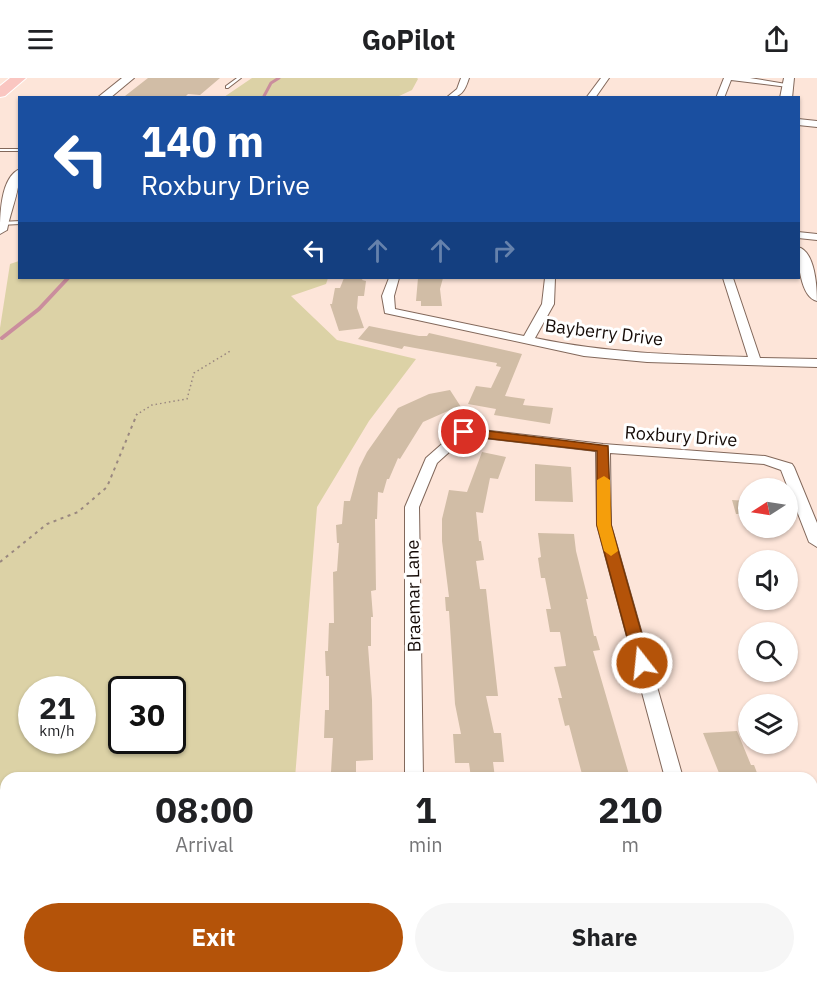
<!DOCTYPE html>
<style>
body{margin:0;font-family:"IBM Plex Sans",sans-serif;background:#f6f6f6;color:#202124;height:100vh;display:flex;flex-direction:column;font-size:22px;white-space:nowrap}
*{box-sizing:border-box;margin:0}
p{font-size:20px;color:#757577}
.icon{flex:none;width:33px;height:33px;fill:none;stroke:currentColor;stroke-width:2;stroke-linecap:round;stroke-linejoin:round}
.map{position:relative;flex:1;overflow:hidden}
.panel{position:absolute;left:0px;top:694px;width:818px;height:212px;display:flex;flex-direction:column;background:#fff;border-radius:18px 18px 0 0;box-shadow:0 2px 4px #0004}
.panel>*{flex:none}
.banner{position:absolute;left:18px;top:18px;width:782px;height:183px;border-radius:0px;box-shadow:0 2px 4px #0004;background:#1a4fa0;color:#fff;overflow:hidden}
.needle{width:39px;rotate:258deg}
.tools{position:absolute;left:738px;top:400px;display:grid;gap:12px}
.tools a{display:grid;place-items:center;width:60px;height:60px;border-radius:50%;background:#fff;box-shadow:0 2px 4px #0004;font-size:30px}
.speed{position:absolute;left:18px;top:598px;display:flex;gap:12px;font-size:30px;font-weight:700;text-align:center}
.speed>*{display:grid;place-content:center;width:78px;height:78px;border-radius:50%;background:#fff;box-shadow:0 2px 4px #0004;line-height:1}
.speed small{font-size:15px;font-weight:400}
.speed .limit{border:3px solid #111;border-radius:9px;background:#fff;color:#111}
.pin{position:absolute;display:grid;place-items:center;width:51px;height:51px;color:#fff;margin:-26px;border:3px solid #fff;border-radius:50%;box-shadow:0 2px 6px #0007}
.me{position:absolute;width:66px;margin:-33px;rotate:344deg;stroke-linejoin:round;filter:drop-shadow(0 0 4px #0008)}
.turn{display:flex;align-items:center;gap:21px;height:126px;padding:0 24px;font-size:27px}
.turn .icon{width:78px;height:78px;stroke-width:2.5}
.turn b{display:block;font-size:42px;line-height:51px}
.lanes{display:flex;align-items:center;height:57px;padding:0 24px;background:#0003;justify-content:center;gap:30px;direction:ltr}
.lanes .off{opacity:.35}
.eta{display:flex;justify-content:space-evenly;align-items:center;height:102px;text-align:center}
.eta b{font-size:36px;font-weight:700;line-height:42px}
.primary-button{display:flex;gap:12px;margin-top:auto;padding:12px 24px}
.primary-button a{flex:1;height:69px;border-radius:36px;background:#b45309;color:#fff;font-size:24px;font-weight:700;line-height:69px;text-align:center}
.primary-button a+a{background:#f6f6f6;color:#202124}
header{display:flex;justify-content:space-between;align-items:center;height:78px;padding:0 24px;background:#fff;font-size:27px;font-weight:700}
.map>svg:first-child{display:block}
</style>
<header><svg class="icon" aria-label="menu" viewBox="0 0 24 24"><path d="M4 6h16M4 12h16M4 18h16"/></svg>GoPilot<svg class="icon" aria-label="share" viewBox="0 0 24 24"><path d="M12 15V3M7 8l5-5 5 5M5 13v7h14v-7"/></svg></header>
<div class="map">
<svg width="817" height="905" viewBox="0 0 817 905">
<rect width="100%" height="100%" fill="#fde5d9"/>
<!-- green -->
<path fill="#dcd2a6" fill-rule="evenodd" d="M252 0H417L418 1 412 12 397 19H224Z
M19 183 20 200H328L326 206 291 218 337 262 416 281 369 343 317 429 295 700H6V900H279V905H0V250L10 186ZM32 612H82V663H32ZM122 612H172V663H122Z"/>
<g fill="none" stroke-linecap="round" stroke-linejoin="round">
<!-- stream-far1 -->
<path stroke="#ca8d9d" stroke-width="3" d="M263 20 271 5 279 0"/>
<!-- stream -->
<path stroke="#ca8d9d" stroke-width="4" d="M2 260 39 231 68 200"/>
</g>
<!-- building -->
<path fill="#d1bda6" d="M148 0H220L200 17 188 16 184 20 125 18Z
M344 200H363L362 202 366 203 364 218H358L357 230 364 250 339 253 330 226H332L335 210H340Z
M418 200H443L440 211 442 228H421V223H416Z
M369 248 419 258H427L429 255 522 276 505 318 525 321 523 327 553 330 550 346 494 337 496 331 468 326 476 308 491 310 501 289 496 288 497 285 404 268 402 271 358 261Z
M450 312 461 329 450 332 423 344 400 381 398 380 389 401H387L383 415 378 414 377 441H375L376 512 371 513 373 539H371V568H368L372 622 373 682 356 683V694H331L333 660H324L325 632H329V598H326L325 573H328L329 545H334L333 494 337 493 339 465H337L336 447 342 446 344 423H350L359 390 367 374 398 330 429 316Z
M482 374 506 379 498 401 490 400 483 435 476 434 479 463H481L484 482 476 483 480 511H486L498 618H486L494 655H501L504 684H493L495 700H471L469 685H455L453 656H461L455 626 449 533H446L445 519H449L442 463V441L449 412 467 414Z
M535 386 571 389 573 424 535 423Z
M732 422 748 423V436H736Z
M538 455 574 456 576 473 588 521H586L594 558H596L600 572 593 573 630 700H583L569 647 565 648 558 620H562L554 589 566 588 560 554H550L546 531H551L545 500H541L538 480 541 479Z
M737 653 751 687H754L759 700H721L703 655Z"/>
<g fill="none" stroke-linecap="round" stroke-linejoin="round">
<!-- lane casing -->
<g stroke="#82685b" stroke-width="2">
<path id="lane" d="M237 0H241L228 10H226V8Z
M0 71H20V73H0Z
M20 143V146L0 147 1 144Z"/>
</g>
<!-- street casing -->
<g stroke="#82685b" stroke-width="2">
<path id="street" d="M461 0H469C465 13 461 20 446 20L457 11Z
M601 0H609L595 20H586Z
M724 0H750L792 7 788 9 731 2 724 20H716Z
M798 41 817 43V49L798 47Z
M798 154 817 156V162L798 160Z
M389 200H399L394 218 395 231 524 258 542 226 545 200H555L554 226 535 260C606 275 676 277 748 279L723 200H733L760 280 817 281V289L647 284 584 278 385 235 382 218Z
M464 350 603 366 765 378 792 386 794 389 817 445V469L809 464 781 392 764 386 610 375 611 447 683 700H665L597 447 596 373 467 358 437 385 419 429 423 700H405V429L426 380 459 351Z
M405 900H427V905H405Z
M720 900H742L743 905H721Z"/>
</g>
<!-- secondary casing -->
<g stroke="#82685b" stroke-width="2">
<path id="secondary" d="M122 0H134L110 20H97Z
M784 0H794L792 20H780Z
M20 91C20 113 11 131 7 152L0 156C0 139 0 99 20 91Z
M798 169C815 173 817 209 817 223 800 219 798 183 798 169Z"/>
</g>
<!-- highway casing -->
<g stroke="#fff" stroke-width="2">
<path id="highway" d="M10 0H26L5 18 0 19V8Z"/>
</g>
<!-- path-far2 -->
<path stroke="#9a8880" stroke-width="1.5" stroke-dasharray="1.5 3" stroke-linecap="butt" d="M136 337 152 327 187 321 194 295 232 272"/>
<!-- path-far1 -->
<path stroke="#9a8880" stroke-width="2" stroke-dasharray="3 4.5" stroke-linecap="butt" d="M0 484 47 446 78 434 107 409 137 336"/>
<!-- path -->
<path stroke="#9a8880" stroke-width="3" stroke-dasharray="4 6" stroke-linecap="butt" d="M0 727 6 734"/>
<!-- lane -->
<use href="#lane" fill="#fff" fill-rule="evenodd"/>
<!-- street -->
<use href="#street" fill="#fff" fill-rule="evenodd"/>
<!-- secondary -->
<use href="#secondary" fill="#fff" fill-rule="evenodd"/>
<!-- highway -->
<use href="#highway" fill="#fac6c1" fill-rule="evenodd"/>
</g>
<!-- route -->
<path fill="#b45309" stroke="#753606" stroke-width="1.5" d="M464 350 608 368 611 447 650 585 648 590H637L634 585 597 447V373L459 357 458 354Z"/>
<!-- slow -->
<path fill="#f59e0b" d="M604 398 610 402 611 447 618 473 611 478 604 473 597 447V402Z"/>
<g text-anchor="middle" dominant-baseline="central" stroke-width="6" stroke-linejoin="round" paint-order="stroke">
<!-- street labels -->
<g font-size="18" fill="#150b07" stroke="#fff">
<text transform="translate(604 254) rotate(7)">Bayberry Drive</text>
<text transform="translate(681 358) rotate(4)">Roxbury Drive</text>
<text transform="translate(413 518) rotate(-91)">Braemar Lane</text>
</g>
</g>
</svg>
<div class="tools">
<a><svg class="needle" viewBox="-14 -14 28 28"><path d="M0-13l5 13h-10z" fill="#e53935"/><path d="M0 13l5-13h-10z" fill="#757577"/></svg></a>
<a><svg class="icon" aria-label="sound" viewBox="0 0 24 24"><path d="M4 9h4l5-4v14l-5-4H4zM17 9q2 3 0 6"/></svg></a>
<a><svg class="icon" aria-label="search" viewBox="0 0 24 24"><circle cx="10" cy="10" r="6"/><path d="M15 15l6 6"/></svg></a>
<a><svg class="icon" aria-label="layers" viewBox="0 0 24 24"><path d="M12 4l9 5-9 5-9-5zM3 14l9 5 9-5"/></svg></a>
</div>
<div class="speed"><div>21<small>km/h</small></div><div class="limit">30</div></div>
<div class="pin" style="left:464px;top:354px;background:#d93025"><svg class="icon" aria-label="arrive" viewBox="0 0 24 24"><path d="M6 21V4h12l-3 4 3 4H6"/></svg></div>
<svg class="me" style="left:642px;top:585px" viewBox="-20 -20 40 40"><circle r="17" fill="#b45309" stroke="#fff" stroke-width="3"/><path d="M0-11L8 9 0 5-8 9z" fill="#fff"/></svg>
<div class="banner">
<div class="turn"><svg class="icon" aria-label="left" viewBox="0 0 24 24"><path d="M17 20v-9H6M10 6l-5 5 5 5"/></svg><div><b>140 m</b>Roxbury Drive</div></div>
<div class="lanes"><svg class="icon" aria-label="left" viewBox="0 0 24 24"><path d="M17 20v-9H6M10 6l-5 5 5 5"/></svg><svg class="icon off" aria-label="ahead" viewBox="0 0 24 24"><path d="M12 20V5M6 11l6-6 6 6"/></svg><svg class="icon off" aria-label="ahead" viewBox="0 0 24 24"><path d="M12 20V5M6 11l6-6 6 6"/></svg><svg class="icon off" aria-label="right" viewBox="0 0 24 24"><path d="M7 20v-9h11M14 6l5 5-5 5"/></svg></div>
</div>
<section class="panel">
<div class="eta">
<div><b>08:00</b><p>Arrival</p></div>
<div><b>1</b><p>min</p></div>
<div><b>210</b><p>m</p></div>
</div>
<div class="primary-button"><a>Exit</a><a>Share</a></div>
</section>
</div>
